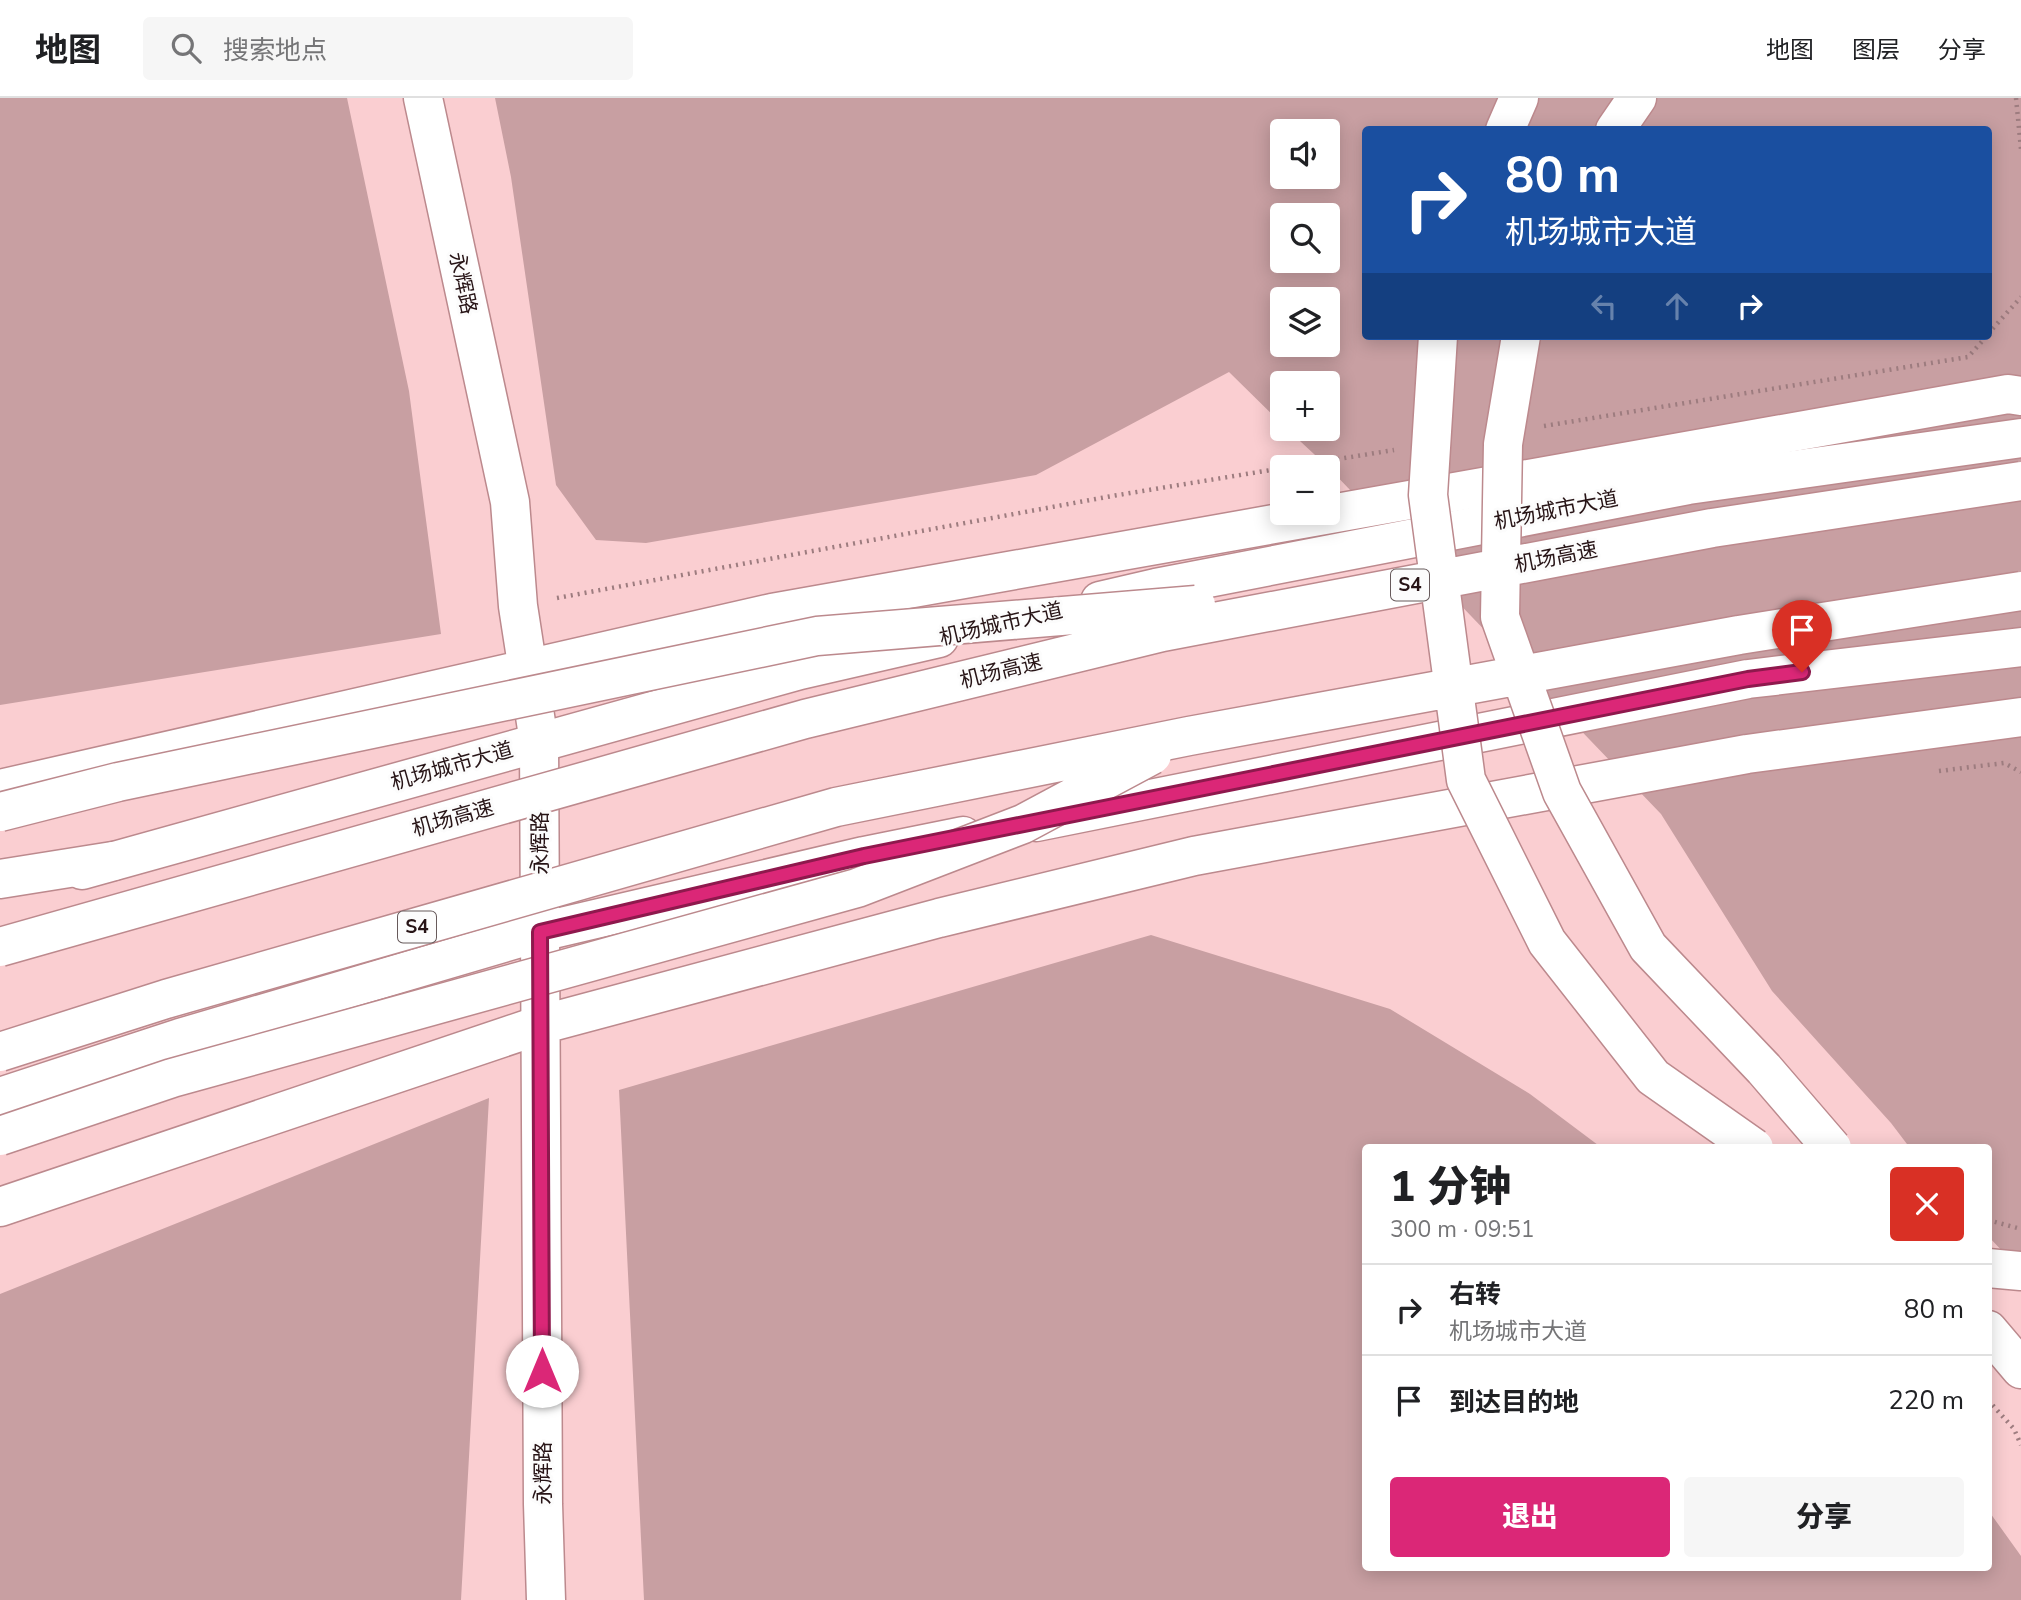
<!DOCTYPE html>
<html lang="zh">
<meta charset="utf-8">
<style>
body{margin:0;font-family:"Nunito Sans","Noto Sans SC",sans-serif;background:#f6f6f6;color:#202124;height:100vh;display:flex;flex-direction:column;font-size:26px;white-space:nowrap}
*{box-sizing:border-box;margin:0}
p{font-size:23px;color:#757577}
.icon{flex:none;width:38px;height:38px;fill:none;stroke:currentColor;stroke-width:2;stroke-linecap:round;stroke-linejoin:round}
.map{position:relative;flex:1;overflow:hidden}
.side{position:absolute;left:1362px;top:1046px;width:630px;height:427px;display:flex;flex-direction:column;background:#fff;border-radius:7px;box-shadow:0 4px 18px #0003}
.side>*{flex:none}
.top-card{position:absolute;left:1362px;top:28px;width:630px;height:214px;border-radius:7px;box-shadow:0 4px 18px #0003;background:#1a4fa0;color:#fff;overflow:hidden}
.controls{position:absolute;left:1270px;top:21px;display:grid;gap:14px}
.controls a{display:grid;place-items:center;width:70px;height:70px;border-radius:7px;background:#fff;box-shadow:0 4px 18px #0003;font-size:35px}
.pin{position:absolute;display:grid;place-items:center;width:60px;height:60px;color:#fff;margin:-72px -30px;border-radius:50% 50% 50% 0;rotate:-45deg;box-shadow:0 0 7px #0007}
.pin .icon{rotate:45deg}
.me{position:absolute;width:77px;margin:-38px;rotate:0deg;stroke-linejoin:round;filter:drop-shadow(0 0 5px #0008)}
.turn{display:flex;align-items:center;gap:24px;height:147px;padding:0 28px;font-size:32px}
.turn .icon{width:91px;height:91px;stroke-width:2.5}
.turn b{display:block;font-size:49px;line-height:60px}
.lanes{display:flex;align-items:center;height:66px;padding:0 28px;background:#0003;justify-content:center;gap:35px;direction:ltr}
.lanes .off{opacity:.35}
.round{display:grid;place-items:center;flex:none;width:74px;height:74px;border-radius:7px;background:#f6f6f6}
.summary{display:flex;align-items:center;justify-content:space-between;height:119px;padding:0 28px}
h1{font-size:42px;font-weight:800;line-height:52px}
.primary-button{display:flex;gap:14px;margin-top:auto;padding:14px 28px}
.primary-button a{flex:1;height:80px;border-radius:7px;background:#db2777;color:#fff;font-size:28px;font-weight:800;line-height:80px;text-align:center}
.primary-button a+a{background:#f6f6f6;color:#202124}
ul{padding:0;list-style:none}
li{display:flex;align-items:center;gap:21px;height:91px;padding:0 28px;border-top:2px solid #e0e0e0}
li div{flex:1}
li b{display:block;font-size:26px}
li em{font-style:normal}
header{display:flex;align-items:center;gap:42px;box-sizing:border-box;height:98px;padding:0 35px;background:#fff;border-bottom:2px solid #e0e0e0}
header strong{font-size:33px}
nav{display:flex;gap:38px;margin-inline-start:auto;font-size:24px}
.search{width:490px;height:63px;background:#f6f6f6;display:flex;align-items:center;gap:18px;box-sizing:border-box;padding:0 24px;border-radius:7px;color:#757577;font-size:26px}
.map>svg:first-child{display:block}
</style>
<header>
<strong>地图</strong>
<div class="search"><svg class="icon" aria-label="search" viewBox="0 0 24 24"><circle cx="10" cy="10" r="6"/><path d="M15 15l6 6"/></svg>搜索地点</div>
<nav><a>地图</a><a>图层</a><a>分享</a></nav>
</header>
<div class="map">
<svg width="2021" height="1502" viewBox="0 0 2021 1502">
<rect width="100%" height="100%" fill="#faced1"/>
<!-- green -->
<path fill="#c89fa2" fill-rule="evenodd" d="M0 0H347L409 293 441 536 0 607Z
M495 0H2021V1173L1988 1138V1050H1910L1891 1025 1772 893 1661 716 1328 369 1287 331H1328V285H1283V327L1229 274 1036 377 646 445 596 442 556 387 511 79ZM1365 32H1988V238H1365ZM1283 33H1328V79H1283ZM1283 117H1328V163H1283ZM1283 201H1328V247H1283Z
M1151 837 1390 911 1530 996 1602 1050H1365V1470H1988V1412L2021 1458V1502H644L619 992Z
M489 1000 461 1502H0V1196Z"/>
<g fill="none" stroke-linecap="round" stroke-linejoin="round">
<!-- minor casing -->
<g stroke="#bc898d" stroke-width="41">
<path id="minor" d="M423 0 510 404 518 508 539 644 543 1406 546 1502
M0 691 772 515 2008 296 2021 298
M540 927 939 820 1194 758 1747 656 2021 619"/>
</g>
<!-- major casing -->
<g stroke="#bc898d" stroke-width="41">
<path id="major" d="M1100 503 1156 490 1688 387 2021 340
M1036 724 1748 581 2021 549
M82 772 800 572 939 540
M0 999 180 940 540 834 864 758 963 738"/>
</g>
<!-- highway casing -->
<g stroke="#bc898d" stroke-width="41">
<path id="highway" d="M1505 32 1519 0
M1615 32 1637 0
M0 781 113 763
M0 1109 540 927
M1988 1170 2021 1173
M1988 1232 2021 1271"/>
</g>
<!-- path -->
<path stroke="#9d7c7f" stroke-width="4.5" stroke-dasharray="2 5" stroke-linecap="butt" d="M2016 0 2021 51
M1988 236 2021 199
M1544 328 1968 259 1987 238
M1289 369 1394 352
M557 500 1112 398 1283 370
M1939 673 2004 665 2021 674
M1988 1122 2021 1131
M1988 1302 2014 1331 2021 1347"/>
<!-- minor -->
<use href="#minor" stroke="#fff" stroke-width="38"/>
<!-- major -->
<use href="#major" stroke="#fff" stroke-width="38"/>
<!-- highway -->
<use href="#highway" stroke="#fff" stroke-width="38"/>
<!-- highway-bridge casing -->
<g stroke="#bc898d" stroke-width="41" stroke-linecap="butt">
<path id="highway-bridge" d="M1438 238 1428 397 1466 682 1547 844 1653 979 1754 1050
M1521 238 1503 346 1500 519 1562 694 1648 849 1764 971 1832 1050
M0 714 118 684 817 538 1196 507
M0 849 805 621 1162 534 1712 430 2021 383
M0 954 166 901 836 709 1189 638 1739 537 2021 493
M0 1038 172 980 857 790 1023 726 1152 657"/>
</g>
<!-- highway-bridge -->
<use href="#highway-bridge" stroke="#fff" stroke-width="38"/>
</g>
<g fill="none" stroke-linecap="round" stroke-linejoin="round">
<!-- route casing -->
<g stroke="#8e194d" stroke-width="18">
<path id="route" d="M542 1273 540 834 864 758 1748 581 1802 574"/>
</g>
<!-- route -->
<use href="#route" stroke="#db2777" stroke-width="12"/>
</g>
<g text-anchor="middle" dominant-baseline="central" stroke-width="6" stroke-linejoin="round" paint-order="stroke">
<!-- shield labels -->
<g fill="#fcfcfc" stroke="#675a5b" stroke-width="2">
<rect x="1391" y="471.5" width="38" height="31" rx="5"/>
<rect x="398" y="813.5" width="38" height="31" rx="5"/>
</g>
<g font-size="19" font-weight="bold" fill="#271416">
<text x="1410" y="487">S4</text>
<text x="417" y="829">S4</text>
</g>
<!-- street labels -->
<g font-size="21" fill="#271416" stroke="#fcfcfc">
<text transform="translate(463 185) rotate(78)">永辉路</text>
<text transform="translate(1556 412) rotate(-11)">机场城市大道</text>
<text transform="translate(1556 459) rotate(-11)">机场高速</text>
<text transform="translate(1001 526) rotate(-13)">机场城市大道</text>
<text transform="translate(1001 573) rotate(-14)">机场高速</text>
<text transform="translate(452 668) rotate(-16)">机场城市大道</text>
<text transform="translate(453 720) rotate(-16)">机场高速</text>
<text transform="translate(540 745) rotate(-90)">永辉路</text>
<text transform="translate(543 1375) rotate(-90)">永辉路</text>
</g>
</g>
</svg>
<div class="controls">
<a><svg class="icon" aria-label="sound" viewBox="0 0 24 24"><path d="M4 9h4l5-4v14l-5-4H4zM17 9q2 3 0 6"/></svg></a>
<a><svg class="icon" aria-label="search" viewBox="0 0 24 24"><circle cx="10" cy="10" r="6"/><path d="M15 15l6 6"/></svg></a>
<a><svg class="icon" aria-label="layers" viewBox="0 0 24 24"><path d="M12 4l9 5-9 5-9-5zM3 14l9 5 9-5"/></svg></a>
<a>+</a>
<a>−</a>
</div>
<div class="pin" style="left:1802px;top:574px;background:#d93025"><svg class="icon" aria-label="arrive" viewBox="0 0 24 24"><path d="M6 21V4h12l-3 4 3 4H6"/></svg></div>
<svg class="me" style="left:542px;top:1273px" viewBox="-20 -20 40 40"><circle r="19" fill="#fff"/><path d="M0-13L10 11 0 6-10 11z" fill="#db2777"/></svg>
<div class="top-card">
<div class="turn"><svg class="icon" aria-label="right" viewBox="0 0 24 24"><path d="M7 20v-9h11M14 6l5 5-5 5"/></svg><div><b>80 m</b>机场城市大道</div></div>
<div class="lanes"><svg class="icon off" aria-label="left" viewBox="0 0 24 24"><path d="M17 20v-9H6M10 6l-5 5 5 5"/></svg><svg class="icon off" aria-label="ahead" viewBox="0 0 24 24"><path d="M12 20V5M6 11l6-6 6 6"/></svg><svg class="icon" aria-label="right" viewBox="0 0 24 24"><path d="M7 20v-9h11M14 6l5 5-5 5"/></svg></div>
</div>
<section class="side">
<div class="summary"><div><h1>1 分钟</h1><p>300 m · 09:51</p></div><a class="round" style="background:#d93025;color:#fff"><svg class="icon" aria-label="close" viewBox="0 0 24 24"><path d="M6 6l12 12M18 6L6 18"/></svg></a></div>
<ul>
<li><svg class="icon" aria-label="right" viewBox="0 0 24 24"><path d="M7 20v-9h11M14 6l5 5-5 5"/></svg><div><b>右转</b><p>机场城市大道</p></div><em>80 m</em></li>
<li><svg class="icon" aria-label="arrive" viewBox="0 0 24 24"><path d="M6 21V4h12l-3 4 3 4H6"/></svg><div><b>到达目的地</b></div><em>220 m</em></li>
</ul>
<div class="primary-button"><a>退出</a><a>分享</a></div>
</section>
</div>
